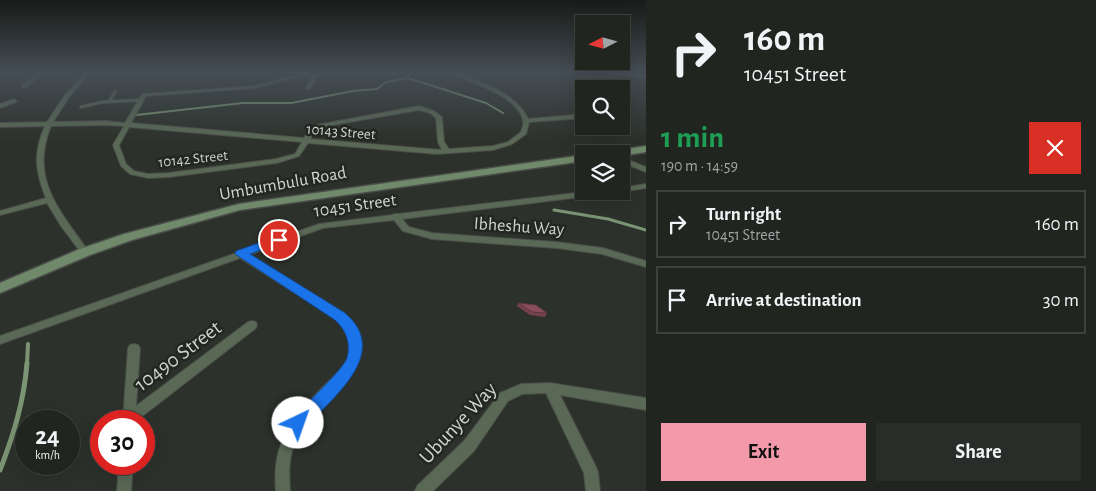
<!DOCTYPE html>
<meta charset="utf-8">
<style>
body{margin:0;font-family:"Alegreya Sans",sans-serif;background:#292d29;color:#f1f3f6;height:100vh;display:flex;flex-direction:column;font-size:19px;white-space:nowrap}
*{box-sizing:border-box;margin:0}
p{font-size:16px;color:#a2a5a5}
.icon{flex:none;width:28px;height:28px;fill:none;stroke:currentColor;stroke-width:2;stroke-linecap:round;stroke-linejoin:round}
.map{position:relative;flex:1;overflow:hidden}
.details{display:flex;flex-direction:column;background:#212520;width:450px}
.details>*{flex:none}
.top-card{background:#212520;color:#f1f3f6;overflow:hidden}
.needle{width:32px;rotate:264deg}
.buttons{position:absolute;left:575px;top:15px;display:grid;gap:10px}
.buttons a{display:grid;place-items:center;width:55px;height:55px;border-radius:0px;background:#212520;box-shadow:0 5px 20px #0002,0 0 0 1px #3e423e;font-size:25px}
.speed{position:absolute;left:15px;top:410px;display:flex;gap:10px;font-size:25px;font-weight:700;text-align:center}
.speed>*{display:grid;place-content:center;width:65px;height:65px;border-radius:50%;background:#212520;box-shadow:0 5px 20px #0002,0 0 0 1px #3e423e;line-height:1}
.speed small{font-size:12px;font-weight:400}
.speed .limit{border:8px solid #d22;background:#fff;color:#111}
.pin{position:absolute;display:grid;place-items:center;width:42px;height:42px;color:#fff;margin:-21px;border:2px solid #fff;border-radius:50%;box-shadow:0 1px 5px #0007}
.me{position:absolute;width:55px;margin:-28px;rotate:42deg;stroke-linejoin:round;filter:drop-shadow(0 0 4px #0008)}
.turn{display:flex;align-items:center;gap:18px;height:105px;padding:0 15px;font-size:22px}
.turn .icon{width:65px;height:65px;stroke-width:2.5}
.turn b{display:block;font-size:35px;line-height:42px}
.round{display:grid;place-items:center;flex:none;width:52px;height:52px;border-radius:0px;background:#292d29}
.headline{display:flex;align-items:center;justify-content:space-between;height:85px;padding:0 15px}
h1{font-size:30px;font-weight:700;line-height:38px;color:#1e9e55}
.primary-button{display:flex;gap:10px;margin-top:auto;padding:10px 15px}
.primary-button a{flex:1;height:58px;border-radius:0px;background:#f39aaa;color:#111;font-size:20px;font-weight:700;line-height:58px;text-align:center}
.primary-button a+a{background:#292d29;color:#f1f3f6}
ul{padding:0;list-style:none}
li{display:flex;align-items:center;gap:15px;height:68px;margin:0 10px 8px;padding:0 5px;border:2px solid #3e423e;border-radius:0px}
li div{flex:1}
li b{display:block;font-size:19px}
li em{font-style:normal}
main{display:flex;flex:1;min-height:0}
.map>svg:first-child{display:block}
</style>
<main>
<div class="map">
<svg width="646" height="491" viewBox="0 0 646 491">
<rect width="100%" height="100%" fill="#2c312b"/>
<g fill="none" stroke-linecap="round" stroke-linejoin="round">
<!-- stream-far3 -->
<path stroke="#7b9574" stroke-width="2" d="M408 78 486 103 503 113
M136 115 243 103H291L353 91 377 89 386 82 408 78 409 72"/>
<!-- stream-far2 -->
<path stroke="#7b9574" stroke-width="3" d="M554 210 608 219 646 230"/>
<!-- stream-far1 -->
<path stroke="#7b9574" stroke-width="4" d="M27 364 28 344"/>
<!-- stream -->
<path stroke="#7b9574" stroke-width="5" d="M0 470C14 434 24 401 27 363"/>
<!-- lane casing -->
<g stroke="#4a4e49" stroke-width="4">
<path id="lane" d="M109 102 115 92
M81 107 102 102 141 100"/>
</g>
<!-- street casing -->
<g stroke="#4a4e49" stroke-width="2">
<path id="street" d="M40 72H45L26 87H22V85Z
M86 72H91L69 97 53 122 106 121 125 123 142 94 255 86 301 74 296 72H304L314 75 336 72 317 77 310 89H308L306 88 312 77 304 75 255 88 146 96 131 123 304 138 310 129 317 125 419 106 434 111 442 117 444 142 449 149 493 146 508 142 521 132C522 129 524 124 523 121 519 95 469 83 450 72H456L462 75 481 72 466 76C489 85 518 96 528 119L584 114V118L529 122 526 134 512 144 493 150 437 154 308 143 299 156 277 163 169 177 148 178 130 174 121 166 113 145 124 126 106 125 51 126C29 179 60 211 89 252L85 255 82 254 61 226 47 203 0 215V211L46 198C35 171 33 153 45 126L0 127V123L47 122 65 95ZM419 110 430 113 436 118 438 142 442 150 310 139 314 131 321 127ZM129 127 302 142 295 154 276 159 169 173 148 174 134 171 126 164 119 145Z
M596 72H613L646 76V78Z
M14 99 17 101 16 102 0 108V104Z
M621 157 646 167V172L621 162Z
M646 184V188L621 192 618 191H621V188Z
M592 191H617L613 193 402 219 409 227 432 233 556 242 603 248 646 261V267L602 254 556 248 432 239 403 231 394 220 323 228 248 255 344 313C359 328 368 352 353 371 346 380 337 388 330 396 317 409 305 423 297 439 288 455 289 473 290 491H276C274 470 276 450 287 431 297 413 312 398 326 384 332 378 340 371 345 364 356 349 348 330 336 319L240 258 0 344V336L319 224 392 215 395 214H398Z
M252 321 256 322 257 325 256 328 136 421H123L128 348 130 345 134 344 138 345 140 348 136 406 248 322Z
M550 383 646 398V410L560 395 596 467 598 472 600 491H586L584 473 546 393 522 394 508 401 474 451 433 491H415L417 486 464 441 500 393 521 384Z
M119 464H133L131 491H117Z"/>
</g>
<!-- secondary casing -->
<g stroke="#4a4e49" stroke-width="3">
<path id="secondary" d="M646 146V152L621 156V154H610L614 151Z
M584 155V161L240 210 132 240 90 255 0 293V283L80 249 124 234 239 204Z"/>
</g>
<!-- lane -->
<use href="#lane" stroke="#596955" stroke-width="2.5"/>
<!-- street -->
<use href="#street" fill="#596955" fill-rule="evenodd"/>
<!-- secondary -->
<use href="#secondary" fill="#70896a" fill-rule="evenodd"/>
</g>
<!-- wall -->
<path fill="#75424c" d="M518 303 547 313 545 317 530 315 517 306Z"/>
<!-- building -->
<path fill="#884d58" stroke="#5f363e" d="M518 303 536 305 547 313 532 312Z"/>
<!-- sky -->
<linearGradient id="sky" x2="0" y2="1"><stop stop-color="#181b18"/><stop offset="0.51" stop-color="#454e55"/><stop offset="1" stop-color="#454e55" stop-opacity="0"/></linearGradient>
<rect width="646" height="141" fill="url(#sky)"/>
<!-- route -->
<path fill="#1a73e8" stroke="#114b97" d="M279 236 284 240 283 242 250 254 345 313C392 353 332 398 304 429L298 431 292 429 290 423 292 418C303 407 343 370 347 358 351 343 346 330 335 320L235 254 236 251Z"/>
<g text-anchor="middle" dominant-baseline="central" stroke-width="5" stroke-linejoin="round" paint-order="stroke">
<!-- far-street labels -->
<g font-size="15" fill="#d1d4d0" stroke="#222721">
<text transform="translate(341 132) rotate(5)">10143 Street</text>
<text transform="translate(193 159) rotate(-6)">10142 Street</text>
</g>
<!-- street labels -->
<g font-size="18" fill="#d1d4d0" stroke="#222721">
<text transform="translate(283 184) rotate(-10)">Umbumbulu Road</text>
<text transform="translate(355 206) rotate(-8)">10451 Street</text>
<text transform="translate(519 227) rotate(4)">Ibheshu Way</text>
</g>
<!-- near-street labels -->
<g font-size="21" fill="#d1d4d0" stroke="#222721">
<text transform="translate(178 356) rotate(-37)">10490 Street</text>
<text transform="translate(458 423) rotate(-47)">Ubunye Way</text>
</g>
</g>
</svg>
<div class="buttons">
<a><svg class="needle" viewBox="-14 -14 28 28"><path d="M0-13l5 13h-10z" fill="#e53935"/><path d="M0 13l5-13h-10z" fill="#a2a5a5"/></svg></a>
<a><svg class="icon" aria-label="search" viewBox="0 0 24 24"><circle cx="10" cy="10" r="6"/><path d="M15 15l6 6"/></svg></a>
<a><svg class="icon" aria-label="layers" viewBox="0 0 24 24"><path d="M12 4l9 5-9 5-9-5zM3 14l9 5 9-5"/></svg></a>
</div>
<div class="speed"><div>24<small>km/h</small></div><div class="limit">30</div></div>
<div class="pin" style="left:279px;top:240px;background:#d93025"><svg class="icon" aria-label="arrive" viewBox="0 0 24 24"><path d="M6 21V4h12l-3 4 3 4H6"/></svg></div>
<svg class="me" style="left:298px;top:423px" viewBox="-20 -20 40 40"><circle r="19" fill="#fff"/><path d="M0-13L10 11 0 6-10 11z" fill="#1a73e8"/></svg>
</div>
<section class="details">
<div class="top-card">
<div class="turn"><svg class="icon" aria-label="right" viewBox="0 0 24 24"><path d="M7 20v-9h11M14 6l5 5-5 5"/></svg><div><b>160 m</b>10451 Street</div></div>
</div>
<div class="headline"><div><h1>1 min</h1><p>190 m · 14:59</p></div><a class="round" style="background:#d93025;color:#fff"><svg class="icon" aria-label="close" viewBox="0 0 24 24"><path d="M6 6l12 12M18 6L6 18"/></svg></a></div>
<ul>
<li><svg class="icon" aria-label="right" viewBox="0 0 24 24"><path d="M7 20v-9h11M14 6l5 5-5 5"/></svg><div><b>Turn right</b><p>10451 Street</p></div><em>160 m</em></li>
<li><svg class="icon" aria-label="arrive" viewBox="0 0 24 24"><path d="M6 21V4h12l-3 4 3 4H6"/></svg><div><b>Arrive at destination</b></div><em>30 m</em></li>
</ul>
<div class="primary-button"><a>Exit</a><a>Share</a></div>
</section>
</main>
